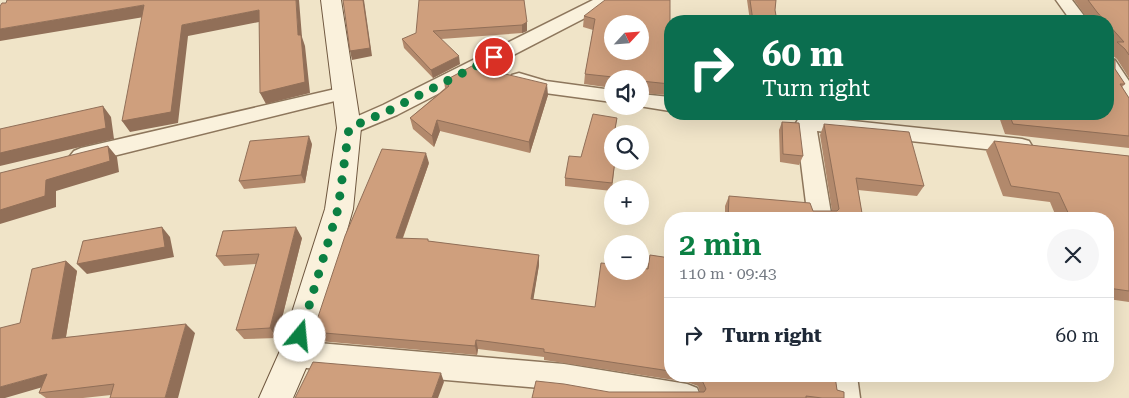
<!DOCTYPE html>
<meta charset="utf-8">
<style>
body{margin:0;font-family:"Roboto Serif",serif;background:#f6f6f7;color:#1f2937;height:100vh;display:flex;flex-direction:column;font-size:19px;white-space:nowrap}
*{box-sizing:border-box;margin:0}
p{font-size:16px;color:#747a83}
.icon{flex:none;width:28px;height:28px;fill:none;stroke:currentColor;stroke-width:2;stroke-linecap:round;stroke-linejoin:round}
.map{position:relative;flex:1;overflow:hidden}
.panel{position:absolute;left:664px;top:212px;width:450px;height:170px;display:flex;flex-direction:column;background:#fff;border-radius:20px;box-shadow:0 5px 20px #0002}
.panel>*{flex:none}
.hud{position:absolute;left:664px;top:15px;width:450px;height:105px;border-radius:20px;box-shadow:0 5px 20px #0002;background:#0b6e4f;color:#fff;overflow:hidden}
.needle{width:32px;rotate:64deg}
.controls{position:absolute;left:604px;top:15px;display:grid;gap:10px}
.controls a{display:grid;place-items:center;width:45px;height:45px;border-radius:50%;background:#fff;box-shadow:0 5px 20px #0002;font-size:25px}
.pin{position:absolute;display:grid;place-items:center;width:42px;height:42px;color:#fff;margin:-21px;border:2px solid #fff;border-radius:50%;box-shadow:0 1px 5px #0007}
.me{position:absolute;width:55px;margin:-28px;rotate:17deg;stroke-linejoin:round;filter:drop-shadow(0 0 4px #0008)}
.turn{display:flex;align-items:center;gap:18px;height:105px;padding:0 15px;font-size:22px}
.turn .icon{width:65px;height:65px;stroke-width:2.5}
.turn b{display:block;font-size:35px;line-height:42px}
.round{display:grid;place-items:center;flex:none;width:52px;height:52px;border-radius:26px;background:#f6f6f7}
.summary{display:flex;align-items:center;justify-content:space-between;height:85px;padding:0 15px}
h1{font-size:30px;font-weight:600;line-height:38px;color:#0b8043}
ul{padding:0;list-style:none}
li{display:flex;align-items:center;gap:15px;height:75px;padding:0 15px;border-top:1px solid #e0e1e3}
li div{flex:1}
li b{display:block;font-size:19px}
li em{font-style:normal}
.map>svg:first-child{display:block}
</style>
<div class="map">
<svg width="1129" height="398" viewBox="0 0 1129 398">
<rect width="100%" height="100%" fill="#f0e4c8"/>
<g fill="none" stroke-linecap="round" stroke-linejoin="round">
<!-- street casing -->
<g stroke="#8d765c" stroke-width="3">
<path id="street" d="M593 0H614L612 4 397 115 349 135 342 133 339 128 342 123 383 105Z
M1056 0H1072L1088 21H1071Z
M1108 58 1115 60 1129 81V102L1122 101 1108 78Z
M519 73 546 81 612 90V102L545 93 512 83 510 79 512 75Z
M344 87 351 89 354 93 351 97 81 164 74 161 70 156 74 151 81 148Z
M640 94 670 97V111L639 106Z
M806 116 1022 139 1029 141 1032 146 1029 151 1022 153 817 131 832 219H808L796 123 799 118Z
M295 341 564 364 687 384 697 388 701 398H608L564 390 295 367 285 363 281 354 285 345Z
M829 376H857L860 398H832Z"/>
</g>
<!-- secondary casing -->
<g stroke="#6f573f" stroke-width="2">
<path id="secondary" d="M321 0H341L361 128 353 209 312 354 293 398H259L279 353 325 209 337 128Z"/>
</g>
<!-- street -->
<use href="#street" fill="#faf1dc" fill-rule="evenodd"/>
<!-- secondary -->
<use href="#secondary" fill="#faf1dc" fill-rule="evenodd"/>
</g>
<!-- wall -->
<path fill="#b2896c" d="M524 0 527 31 522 33 441 39 460 64 433 78 404 48 402 39Z
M670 0V85L668 95 640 93V79H612V89V88L584 84 585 74 593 30 583 27 584 16Z
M747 0H776L775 10 777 21H750Z
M1074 0H1129V78L1117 59 1108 52 1112 48 1108 43V21H1089Z
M1115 69 1125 84 1122 87 1129 98V148L1005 134 998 114H1108Z
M444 81 548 95 530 153 440 131 434 147 413 129 410 118 445 88Z
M617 118 615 134H612V145L609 160 615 161 612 191 565 186V178L581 157Z
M782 122 803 156 799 165 780 162 779 130Z
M824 124 924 186 917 196 858 190 863 219H725V206L729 196 813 211H832L820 135Z
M994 141 1129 156V302L1108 299V219H1057L1050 202 1003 196 986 151Z
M312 144 305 183 244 189 239 181Z
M429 163 403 238 539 255V265L533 299 595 307 647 269 650 255 670 258V376H835L837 390 844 398H532L609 392H700L698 386 687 382 544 360V357L478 349 477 355 319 341 313 332Z
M302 238 277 338 244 339 236 330 256 264 224 266 216 256Z
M66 261 77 271 66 337 195 333 111 395 83 398H46L39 393 41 388 20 323Z"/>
<!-- shaded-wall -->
<path fill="#916f58" d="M296 0H299L302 37 305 46 310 93 266 104 260 93 298 35Z
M363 0H364L372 56 352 60 350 51Z
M144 5 150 16 0 41V29Z
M259 10 264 21 188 36 178 123 130 132 122 121 182 25Z
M527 22V31L522 33V25Z
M459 56 460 64 433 78 431 70Z
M547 84 548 95 530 153 529 142Z
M103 106 111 117 114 139 0 166V153Z
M437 120 440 131 434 147 432 136Z
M309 136 312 144 305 183 301 175Z
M612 140V145L607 168 608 160Z
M108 146 117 157 119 172 56 191V207L0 224V210L46 180Z
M426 153 429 163 399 248 396 238Z
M162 227 170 237 174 257 87 274 77 264Z
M296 227 302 238 277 338 270 328Z
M539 255V265L532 308 531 299Z
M66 261 77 271 64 348 52 339Z
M186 324 195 333 178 398H165Z
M476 340 478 349 477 355 475 346Z
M441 373 444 382 438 398H432Z
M47 374 60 382 5 398H0V387Z"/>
<!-- building -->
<path fill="#cf9f7d" stroke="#916f58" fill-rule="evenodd" d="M7 0H296L298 35H301L305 82 260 93 259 10 182 25 171 112 122 121 144 5 0 29V6L2 3H6Z
M343 0H363L370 48 350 51Z
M419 0H524L527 22 522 25 433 31 459 56 431 70 402 39 416 33Z
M605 0H670V84L641 81 640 84V79H613V77L585 74 595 19 584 16ZM612 24H640V51H612Z
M750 0H776L775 10 777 21H753Z
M1088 0H1129V55L1125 49 1117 42H1124L1108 24V21H1105L1097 12Z
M1108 59 1115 60V69L1125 84H1120L1129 98V136L1013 124 1009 114H1108Z
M472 66 547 84 529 142 437 120 432 136 410 118 449 86 444 81Z
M103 106 106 128 0 153V129Z
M593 114 617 118 614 134H612V140L608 160 615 161 612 183 565 178 569 156 581 157Z
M782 122 799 123 803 156 783 154Z
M824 124 909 132 924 186 856 178 863 219H728L729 196 810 203 813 211H837L839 209Z
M309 136 301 175 239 181 250 141Z
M994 141 1129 156V291L1108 288V219H1071L1059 193 1011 186Z
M108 146 110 161 46 180 45 196 0 210V173Z
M382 149 426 153 396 238 428 239V241L539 255 531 299 595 307 601 263 612 264V271H640V268L648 269 650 255 670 258V371L544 352V349L476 340 475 346 313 332 345 236Z
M162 227 165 247 77 264 83 241Z
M296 227 270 328 236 330 259 254 216 256 223 231Z
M66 261 52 339 186 324 165 398H110L114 384 39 393 47 374 0 387V328L20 323 32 269Z
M313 362 441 373 432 398H295Z
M697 376H835L837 390 844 392V398H822L806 396V398H532L536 381 564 384 609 392H704L706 389 701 378Z"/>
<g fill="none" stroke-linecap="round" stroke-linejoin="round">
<!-- route -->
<path stroke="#0b8043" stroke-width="9" stroke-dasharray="0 16.2" d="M300 336 338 209 349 128 390 110 494 57"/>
</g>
</svg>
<div class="controls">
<a><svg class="needle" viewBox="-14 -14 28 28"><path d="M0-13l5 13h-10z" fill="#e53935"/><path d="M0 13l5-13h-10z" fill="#747a83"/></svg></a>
<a><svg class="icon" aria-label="sound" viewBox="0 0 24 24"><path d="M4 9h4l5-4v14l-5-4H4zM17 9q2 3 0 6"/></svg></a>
<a><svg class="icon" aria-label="search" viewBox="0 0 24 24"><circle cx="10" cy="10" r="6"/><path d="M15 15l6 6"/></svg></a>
<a>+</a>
<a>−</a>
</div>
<div class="pin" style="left:494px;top:57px;background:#d93025"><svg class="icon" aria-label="arrive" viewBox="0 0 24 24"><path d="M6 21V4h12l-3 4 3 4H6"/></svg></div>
<svg class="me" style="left:300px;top:336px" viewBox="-20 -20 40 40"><circle r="19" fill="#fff"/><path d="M0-13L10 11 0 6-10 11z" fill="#0b8043"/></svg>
<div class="hud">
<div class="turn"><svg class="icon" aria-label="right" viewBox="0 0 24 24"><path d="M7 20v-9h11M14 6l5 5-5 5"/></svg><div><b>60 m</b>Turn right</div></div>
</div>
<section class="panel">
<div class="summary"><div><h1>2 min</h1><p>110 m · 09:43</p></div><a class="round"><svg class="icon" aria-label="close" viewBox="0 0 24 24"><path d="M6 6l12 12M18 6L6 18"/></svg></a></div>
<ul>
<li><svg class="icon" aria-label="right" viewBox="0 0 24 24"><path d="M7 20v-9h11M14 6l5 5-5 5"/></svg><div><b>Turn right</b></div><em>60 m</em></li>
</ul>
</section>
</div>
